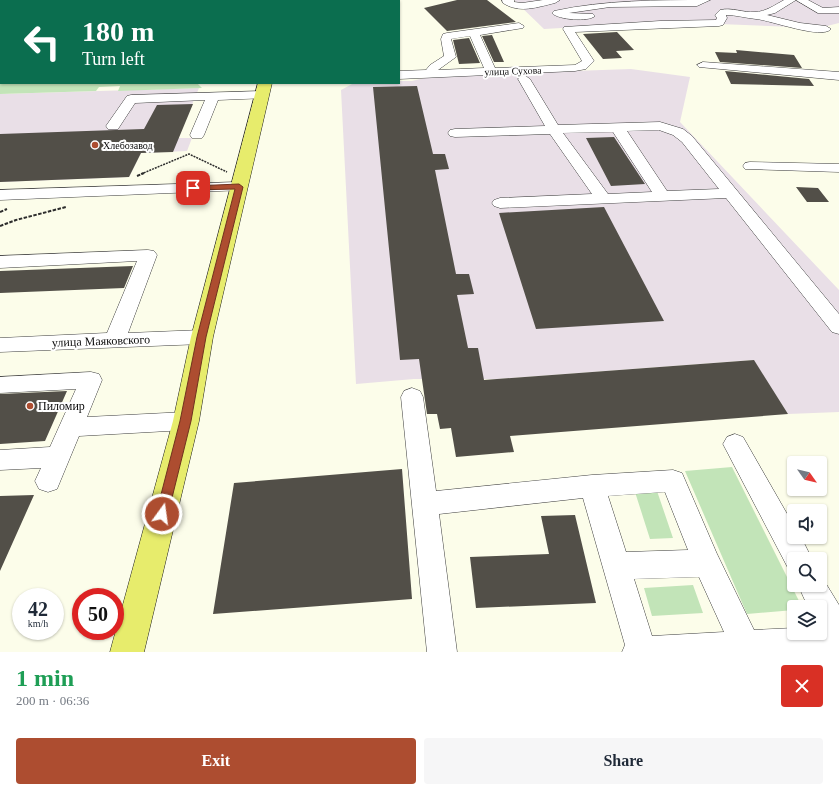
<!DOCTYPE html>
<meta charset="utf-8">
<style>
body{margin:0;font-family:"Times New Roman",serif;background:#f6f6f7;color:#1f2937;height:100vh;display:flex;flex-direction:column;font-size:15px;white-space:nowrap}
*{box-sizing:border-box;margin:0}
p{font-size:13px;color:#747a83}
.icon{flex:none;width:22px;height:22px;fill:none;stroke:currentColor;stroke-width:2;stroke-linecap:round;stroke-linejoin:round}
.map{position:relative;height:652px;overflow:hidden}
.drawer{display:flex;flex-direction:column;background:#fff;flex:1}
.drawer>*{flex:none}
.top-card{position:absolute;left:0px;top:0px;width:400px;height:84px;box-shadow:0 1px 3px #0004;background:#0b6e4f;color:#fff;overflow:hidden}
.needle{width:26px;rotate:124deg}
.controls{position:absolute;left:787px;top:456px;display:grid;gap:8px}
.controls a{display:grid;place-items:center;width:40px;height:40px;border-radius:4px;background:#fff;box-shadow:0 1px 3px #0004;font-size:20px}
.speed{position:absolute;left:12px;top:588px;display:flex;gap:8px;font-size:20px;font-weight:700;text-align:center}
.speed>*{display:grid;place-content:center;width:52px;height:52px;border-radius:50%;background:#fff;box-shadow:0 1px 3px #0004;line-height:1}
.speed small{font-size:10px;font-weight:400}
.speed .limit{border:6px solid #d22;background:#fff;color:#111}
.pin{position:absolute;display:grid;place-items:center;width:34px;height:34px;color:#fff;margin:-17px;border-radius:8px;box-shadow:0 2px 6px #0006}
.me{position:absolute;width:44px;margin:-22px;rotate:14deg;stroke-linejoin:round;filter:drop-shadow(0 0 3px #0008)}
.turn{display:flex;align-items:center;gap:14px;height:84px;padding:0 16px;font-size:18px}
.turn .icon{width:52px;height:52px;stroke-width:2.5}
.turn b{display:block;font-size:28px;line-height:34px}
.round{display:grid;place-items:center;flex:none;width:42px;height:42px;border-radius:4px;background:#f6f6f7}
.overview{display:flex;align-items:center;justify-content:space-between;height:68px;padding:0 16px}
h1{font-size:24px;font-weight:700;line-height:30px;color:#1e9e55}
.primary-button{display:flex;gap:8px;margin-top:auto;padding:8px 16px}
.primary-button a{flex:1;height:46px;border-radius:4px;background:#ad4d30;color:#fff;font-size:16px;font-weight:700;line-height:46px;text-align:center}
.primary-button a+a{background:#f6f6f7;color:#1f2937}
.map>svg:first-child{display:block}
</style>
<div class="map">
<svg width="839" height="652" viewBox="0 0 839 652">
<rect width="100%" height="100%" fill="#fcfdea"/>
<!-- industrial -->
<path fill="#e9dfe7" d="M121 0H308L121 1Z
M514 0H839V23L819 28 667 22 544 29Z
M631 69 690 77 680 122 839 290V412L788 414 753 360 497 379H414L356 384 341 90 354 83H399V81H412L432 76Z
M199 88 178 138H192L187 151 141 153 129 177 0 182V94Z"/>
<!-- green -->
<path fill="#c2e4b8" d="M0 66 1 83H197L202 88 118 91 120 86 99 87 96 91 0 94Z
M732 467 802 607H794V610L747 614 685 471Z
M657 491 673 538 650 539 635 492Z
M693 585 703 613 652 616 644 588Z"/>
<!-- building -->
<path fill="#524f48" d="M457 0H487L516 22 447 31 424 8Z
M617 32 634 50 616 51 622 58 603 59 583 34Z
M492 35 504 62H494L482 36Z
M469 38 480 63 459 64 453 40Z
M736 50 794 55 802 68 720 62 715 52 737 53Z
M725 71 809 79 814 86 731 84Z
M417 86 433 154H445L449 169 435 170 456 274H469L474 294 457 295 468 348H478L484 380 754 360 788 414 510 436 514 452 456 457 451 428 440 429 437 414H427L419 359 400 360 373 87Z
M193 104 173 152 141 153 129 177 0 182V134L144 129 157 105Z
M614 137 645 184 611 186 586 138Z
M796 187 818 188 829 202H807Z
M604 207 664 321 536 329 499 213Z
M133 266 124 288 0 293V271Z
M67 391 45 441 0 444V394Z
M402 469 412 599 213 614 234 483Z
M34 495 0 571V496Z
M575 515 596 603 476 608 470 557 549 554 541 516Z"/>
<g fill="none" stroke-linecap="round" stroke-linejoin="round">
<!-- minor casing -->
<g stroke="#3e3e3e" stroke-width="1">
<path id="minor" d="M0 0H9L1 1V3Z
M97 0H107V1H97Z
M502 0H514V2L522 3 543 0H560L555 3C538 7 519 14 503 3Z
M710 0 697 6 610 7 569 13 593 14 595 16C589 22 558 20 552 13L554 11C605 0 657 0 710 0Z
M784 0H796L775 13 767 15 800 23 826 26 831 29C822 40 770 20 756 19 746 18 736 15 726 15L727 18 723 25 719 26 575 32 594 61 586 69 575 71 399 79V71L426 70 430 65 444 56 441 39 443 34 447 33 519 23 524 26 523 28 480 35 495 68 575 65 582 61 563 29 564 27 660 21 716 20 717 18 715 15 720 10C732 7 743 13 755 12 765 12 775 5 784 0ZM470 36 484 68 438 70 456 57 451 39Z
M796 0H808L823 8 839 7V13H818Z
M0 17H1V23H0Z
M0 61H1V67H0Z
M703 62 839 72V80L699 67 697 65Z
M524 75 530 79 558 125 660 122 683 129 692 136 839 314V334L832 332 726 198 500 208 494 206 492 203 494 200 500 198 592 194 550 134 455 137 450 136 448 133 450 130 455 129 545 126 518 79ZM659 130 673 135 682 142 719 189 667 191 627 131ZM613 132 652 192 608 194 563 133Z
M262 91 266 92 268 95 266 98 218 100 204 135 202 138H192L190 135 205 100 135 103 118 129H108L106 126 127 96 131 95Z
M750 162 839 164V172L745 169 743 166 745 163Z
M239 182 244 184 247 187 244 190 0 200V190Z
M148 250 154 251 157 255 128 333 202 330 209 332 212 337 209 342 202 344 0 352V338L107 333 137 261 0 268V256Z
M91 372 99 374 102 380 87 417 186 412 194 414 198 421 194 428 186 430 79 436 57 489 48 492 39 489 35 481 41 468 0 470V450L50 447 76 389 0 393V377Z
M412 388 420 391 423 397 436 491 592 475 673 470 682 473 717 554 754 630 794 628V633H820V607H808L798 585H820V574L839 605V652H622L625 645 583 498 439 514 457 652H427L401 397 404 391ZM665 492 688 550 626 552 608 496ZM699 577 724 632 652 636 634 579Z
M735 434 743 437 794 526V537H801L812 559H794V571L788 568 723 444 727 437Z"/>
</g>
<!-- major casing -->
<g stroke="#1c1c1c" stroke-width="1">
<path id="major" d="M258 83H272L213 337 199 421 144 652H110L173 421 191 337Z"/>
</g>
<!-- path-far1 -->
<path stroke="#2d2d2d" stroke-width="1.5" stroke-dasharray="2 1" stroke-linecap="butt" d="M141 174 189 154 227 172"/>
<!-- path -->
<path stroke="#2d2d2d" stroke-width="2" stroke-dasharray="3.5 1.5" stroke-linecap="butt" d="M137 176 144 173
M0 212 7 209
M0 226 16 220 66 207"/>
<!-- minor -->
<use href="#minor" fill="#fff" fill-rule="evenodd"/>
<!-- major -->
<use href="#major" fill="#e7ec6c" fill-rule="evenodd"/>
</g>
<!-- route -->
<path fill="#ad4d30" stroke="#70321f" d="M239 184 243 187 206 337 191 421 168 514 166 518 162 519 158 518 156 514 180 421 197 337 235 189 193 190 190 188 193 186Z"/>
<!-- markers -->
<g fill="#ad4d30" stroke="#fff" stroke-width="1.5">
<circle cx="95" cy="145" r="4"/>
<circle cx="30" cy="406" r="4"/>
</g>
<g text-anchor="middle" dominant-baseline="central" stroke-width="4" stroke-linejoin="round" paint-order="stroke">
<!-- far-street labels -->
<g font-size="10" fill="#0b0b0b" stroke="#fff">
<text transform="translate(513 71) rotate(-2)">улица Сухова</text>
</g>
<!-- far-poi labels -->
<g font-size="10" fill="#0b0b0b" stroke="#fff" text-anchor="start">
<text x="103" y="145">Хлебозавод</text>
</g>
<!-- street labels -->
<g font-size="12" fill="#0b0b0b" stroke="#fff">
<text transform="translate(101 341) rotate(-2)">улица Маяковского</text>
</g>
<!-- poi labels -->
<g font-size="12" fill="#0b0b0b" stroke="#fff" text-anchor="start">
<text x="38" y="406">Пиломир</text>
</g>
</g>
</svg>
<div class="controls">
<a><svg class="needle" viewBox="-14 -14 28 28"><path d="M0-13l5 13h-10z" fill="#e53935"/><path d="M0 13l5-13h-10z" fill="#747a83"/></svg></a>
<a><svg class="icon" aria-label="sound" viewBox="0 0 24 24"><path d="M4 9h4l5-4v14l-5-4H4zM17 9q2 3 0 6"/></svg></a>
<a><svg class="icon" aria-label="search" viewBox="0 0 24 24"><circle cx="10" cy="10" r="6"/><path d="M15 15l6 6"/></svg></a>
<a><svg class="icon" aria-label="layers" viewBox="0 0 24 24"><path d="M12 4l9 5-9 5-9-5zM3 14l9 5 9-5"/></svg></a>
</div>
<div class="speed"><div>42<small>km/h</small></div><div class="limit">50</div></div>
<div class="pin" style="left:193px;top:188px;background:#d93025"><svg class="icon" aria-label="arrive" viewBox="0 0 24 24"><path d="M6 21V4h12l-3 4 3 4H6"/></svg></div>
<svg class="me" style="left:162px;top:514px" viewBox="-20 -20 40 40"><circle r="17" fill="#ad4d30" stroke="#fff" stroke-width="3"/><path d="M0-11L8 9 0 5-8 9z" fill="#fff"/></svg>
<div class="top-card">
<div class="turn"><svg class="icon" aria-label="left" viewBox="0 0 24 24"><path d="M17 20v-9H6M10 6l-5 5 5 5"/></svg><div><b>180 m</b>Turn left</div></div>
</div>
</div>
<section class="drawer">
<div class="overview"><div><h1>1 min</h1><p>200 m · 06:36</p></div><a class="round" style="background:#d93025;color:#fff"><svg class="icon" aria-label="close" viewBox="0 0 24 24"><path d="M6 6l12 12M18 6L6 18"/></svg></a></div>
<div class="primary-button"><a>Exit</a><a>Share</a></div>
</section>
